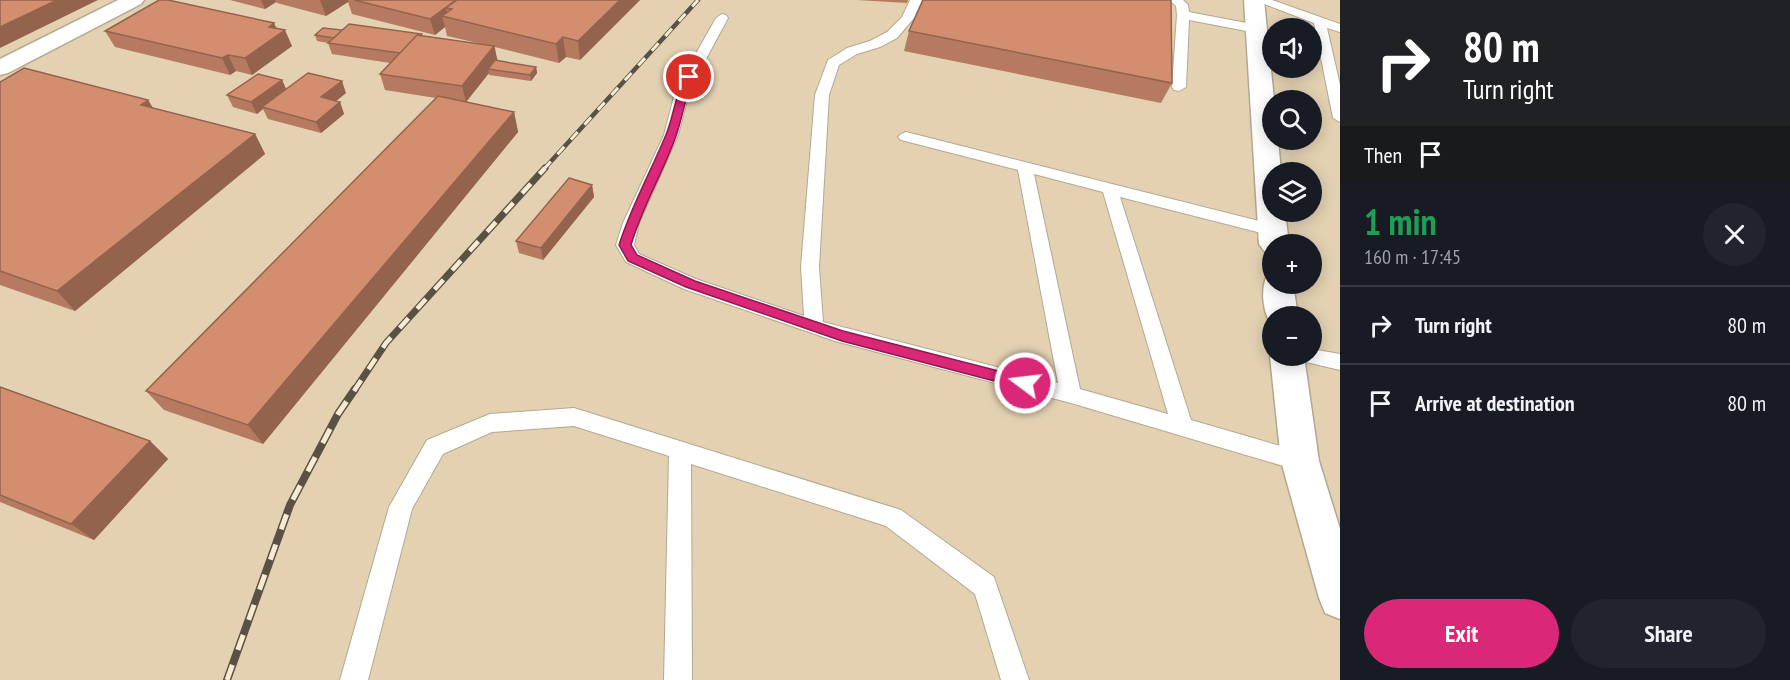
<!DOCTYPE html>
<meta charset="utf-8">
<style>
body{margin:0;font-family:"PT Sans Narrow",sans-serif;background:#20242c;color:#f1f3f6;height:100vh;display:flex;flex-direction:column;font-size:22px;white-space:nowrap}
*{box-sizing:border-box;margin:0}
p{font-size:20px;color:#9ea1a6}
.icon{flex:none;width:33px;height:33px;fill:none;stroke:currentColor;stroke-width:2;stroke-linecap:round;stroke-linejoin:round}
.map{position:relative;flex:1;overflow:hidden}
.panel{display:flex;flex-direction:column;background:#171b24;width:450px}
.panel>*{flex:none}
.top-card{background:#202124;color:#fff;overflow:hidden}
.tools{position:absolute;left:1262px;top:18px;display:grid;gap:12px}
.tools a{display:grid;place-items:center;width:60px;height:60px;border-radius:50%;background:#171b24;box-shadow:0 3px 15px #0003;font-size:30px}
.pin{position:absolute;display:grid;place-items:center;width:51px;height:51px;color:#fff;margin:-26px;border:3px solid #fff;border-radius:50%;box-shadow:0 2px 6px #0007}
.me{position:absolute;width:66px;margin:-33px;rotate:285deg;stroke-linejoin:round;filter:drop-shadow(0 0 4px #0008)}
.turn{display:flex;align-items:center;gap:21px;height:126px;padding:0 24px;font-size:27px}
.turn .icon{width:78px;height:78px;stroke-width:2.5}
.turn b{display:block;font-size:42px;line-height:51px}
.then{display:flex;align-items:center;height:57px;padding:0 24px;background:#0003;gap:12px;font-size:22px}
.round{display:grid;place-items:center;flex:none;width:63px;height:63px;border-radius:32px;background:#20242c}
.overview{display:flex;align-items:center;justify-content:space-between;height:102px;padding:0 24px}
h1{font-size:36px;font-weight:800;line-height:45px;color:#1e9e55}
.primary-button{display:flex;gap:12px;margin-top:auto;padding:12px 24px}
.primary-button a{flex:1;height:69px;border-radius:36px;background:#db2777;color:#fff;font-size:24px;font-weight:800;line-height:69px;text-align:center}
.primary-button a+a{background:#20242c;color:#f1f3f6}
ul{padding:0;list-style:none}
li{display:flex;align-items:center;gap:18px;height:78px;padding:0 24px;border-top:2px solid #363941}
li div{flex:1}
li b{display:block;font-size:22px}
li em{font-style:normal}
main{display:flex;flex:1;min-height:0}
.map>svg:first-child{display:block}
</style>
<main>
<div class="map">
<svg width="1340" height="680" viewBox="0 0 1340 680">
<rect width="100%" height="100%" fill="#ecdec6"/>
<!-- built -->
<path fill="#e3d1b2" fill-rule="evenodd" d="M0 0H1340V680H0ZM1272 28H1311V68H1272ZM1272 100H1311V140H1272ZM1272 172H1311V212H1272ZM1272 244H1311V284H1272ZM1272 316H1311V356H1272Z"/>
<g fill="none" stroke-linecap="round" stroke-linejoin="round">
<!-- service casing -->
<g stroke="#b5a790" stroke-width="2">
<path id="service" d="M910 0H922L914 18 897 38 880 47 857 54 839 65 829 95 819 267 823 322 1058 383 1018 170 901 140 898 137 901 134 906 132 1279 226 1282 230 1279 234 1273 236 1120 197 1191 420 1308 454 1311 461 1308 468 1300 471 1071 403 835 341 684 289 626 262 616 245 623 223 664 135 676 89 716 18 722 14 726 15 728 18 690 89 678 135 639 223 634 245 639 254 696 279 804 316 801 267 815 95 828 60 847 48 870 41 887 32 902 17ZM1034 174 1103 192 1168 414 1080 389Z
M1169 0H1183L1188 5 1189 12 1257 25 1263 29 1257 33 1189 20 1186 87 1179 91 1174 90 1172 87 1177 15 1176 6Z
M1254 0H1272L1340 24V32L1327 28 1340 85V122L1333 118 1314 23Z
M1311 349 1340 354V370L1302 361 1299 356H1311Z
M574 408 901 510 994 577 1029 680H1001L975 594 886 526 691 464 692 680H664L669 456 574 426 492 432 443 454 412 509 368 680H340L389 507 427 440 490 414Z"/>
</g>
<!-- minor casing -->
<g stroke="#b5a790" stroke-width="3">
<path id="minor" d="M118 0H144L141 4 8 73 0 75V59Z
M1244 0H1264L1274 100H1272V140H1278L1281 172H1272V212H1285L1289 244H1272V253L1264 251 1259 244Z
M1272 275V284H1293L1298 316H1272V325C1263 314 1260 289 1267 276Z
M1272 353V356H1304L1319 461 1340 529V619L1325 613 1319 598 1281 461 1270 356Z"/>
</g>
<!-- service -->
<use href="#service" fill="#fff" fill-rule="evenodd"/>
<!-- minor -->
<use href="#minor" fill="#fff" fill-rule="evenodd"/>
<!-- rail-far2 casing -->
<g stroke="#595144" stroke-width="4.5">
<path id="rail-far2" d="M544 169 698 0"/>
</g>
<!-- rail-far1 casing -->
<g stroke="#595144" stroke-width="7">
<path id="rail-far1" d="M354 391 386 343 545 168"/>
</g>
<!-- rail casing -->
<g stroke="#595144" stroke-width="8">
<path id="rail" d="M227 680 290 505 338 414 355 389"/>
</g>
<!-- rail-far2 -->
<use href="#rail-far2" stroke="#f9ebd2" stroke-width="3" stroke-dasharray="10" stroke-linecap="butt"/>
<!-- rail-far1 -->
<use href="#rail-far1" stroke="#f9ebd2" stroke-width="4.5" stroke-dasharray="13" stroke-linecap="butt"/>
<!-- rail -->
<use href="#rail" stroke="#f9ebd2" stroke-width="5" stroke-dasharray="16" stroke-linecap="butt"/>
</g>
<!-- wall -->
<path fill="#b57a5f" d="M230 0H640L580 60 566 57 559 63 495 47 497 61 536 67 537 73 531 81 489 75V73L466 102 514 112 518 132 263 444 164 410 146 391 436 98 385 90 380 74 390 63 332 54 328 43 317 41 315 35 342 30 422 36 482 44 447 36 445 27 435 35 352 14 348 2 326 16 277 3 276 2 265 9Z
M857 0H908L907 3Z
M274 23 277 29 292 46 252 75 236 71 230 75 115 47 105 31Z
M909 31 1172 83 1161 103 904 51Z
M282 80 286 89 346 93 336 101 340 102 344 114 321 133 268 119 263 109 257 114 233 107 227 95Z
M0 82 148 100 153 108 255 134 265 154 75 311 0 285Z
M592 185 594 197 543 260 519 253 516 241Z
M0 387 150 441 168 459 94 540 0 502Z"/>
<!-- shaded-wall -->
<path fill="#94634e" d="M57 0H98L0 48V27Z
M261 0H275L276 2 265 9Z
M320 0H348V2L326 16Z
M456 0 452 9 446 8 448 18 442 16 445 27 435 35 430 19Z
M620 0H640L580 60 578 41Z
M274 23 279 35 285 30 292 46 252 75 245 58 269 27Z
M563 37 566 57 559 63 556 44Z
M494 46 498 62 488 69 489 73 466 102 462 86Z
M228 55 236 71 230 75 222 58Z
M536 67 537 73 531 81 530 75Z
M282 80 287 91 262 107 263 109 257 114 251 102Z
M342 81 346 93 326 109 321 97Z
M148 100 160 120 141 105Z
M340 102 344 114 321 133 316 122Z
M514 112 518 132 263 444 248 425Z
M255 134 265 154 75 311 57 291Z
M592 185 594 197 543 260 541 248Z
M150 441 168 459 94 540 71 524Z"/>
<!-- building -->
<path fill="#d38e6f" stroke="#94634e" stroke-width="1.5" d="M0 0H57L0 27Z
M159 0H168L274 23 269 27 285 30 245 58 228 55 222 58 105 31Z
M354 0H456L430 19Z
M457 0H620L578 41 563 37 556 44 442 16 452 9 446 8Z
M923 0H1171L1172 83 909 31Z
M349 24 422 34 421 36 417 35 400 53 328 43Z
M323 28 342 30 334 38 315 35Z
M417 35 494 46 462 86 380 74Z
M495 60 511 63 536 67 530 75 488 69Z
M24 68 148 100 141 105 255 134 57 291 0 271V82Z
M308 73 342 81 321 97 340 102 316 122 262 107Z
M258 74 282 80 251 102 227 95Z
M438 96 514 112 248 425 146 391Z
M569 178 592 185 541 248 516 241Z
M0 387 150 441 71 524 0 495Z"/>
<!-- route -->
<path fill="#db2777" stroke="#8e194d" stroke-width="1.5" d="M686 75 694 77C685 96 683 116 676 136 663 173 642 207 631 245L637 255 695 281 843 331 1030 379 1032 383 1030 387 1025 389 842 341 686 287 628 261 619 245C631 207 650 173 665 137 674 117 675 94 686 75Z"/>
</svg>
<div class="tools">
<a><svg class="icon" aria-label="sound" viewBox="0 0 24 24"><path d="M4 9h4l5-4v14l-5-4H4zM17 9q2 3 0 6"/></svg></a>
<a><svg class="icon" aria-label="search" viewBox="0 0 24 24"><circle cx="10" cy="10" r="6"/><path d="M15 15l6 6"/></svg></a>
<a><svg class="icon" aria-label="layers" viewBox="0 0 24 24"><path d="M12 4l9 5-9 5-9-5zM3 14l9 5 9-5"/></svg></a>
<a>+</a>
<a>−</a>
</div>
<div class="pin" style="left:689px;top:77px;background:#d93025"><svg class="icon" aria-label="arrive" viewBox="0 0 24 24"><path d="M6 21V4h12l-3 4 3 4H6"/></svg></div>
<svg class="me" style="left:1025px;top:383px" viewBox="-20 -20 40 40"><circle r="17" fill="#db2777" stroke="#fff" stroke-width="3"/><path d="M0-11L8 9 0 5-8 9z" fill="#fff"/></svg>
</div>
<section class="panel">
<div class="top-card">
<div class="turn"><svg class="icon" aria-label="right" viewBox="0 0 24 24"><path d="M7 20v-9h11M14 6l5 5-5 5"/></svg><div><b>80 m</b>Turn right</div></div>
<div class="then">Then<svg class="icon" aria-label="arrive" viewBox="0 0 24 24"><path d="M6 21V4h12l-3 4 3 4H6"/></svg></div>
</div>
<div class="overview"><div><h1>1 min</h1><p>160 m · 17:45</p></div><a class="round"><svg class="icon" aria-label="close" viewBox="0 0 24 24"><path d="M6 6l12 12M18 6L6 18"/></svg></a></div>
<ul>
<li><svg class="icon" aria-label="right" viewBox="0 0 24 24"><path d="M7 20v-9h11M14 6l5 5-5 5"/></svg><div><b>Turn right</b></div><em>80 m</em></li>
<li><svg class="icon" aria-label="arrive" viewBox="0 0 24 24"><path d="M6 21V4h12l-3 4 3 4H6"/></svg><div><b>Arrive at destination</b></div><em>80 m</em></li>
</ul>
<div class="primary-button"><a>Exit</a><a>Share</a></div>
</section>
</main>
